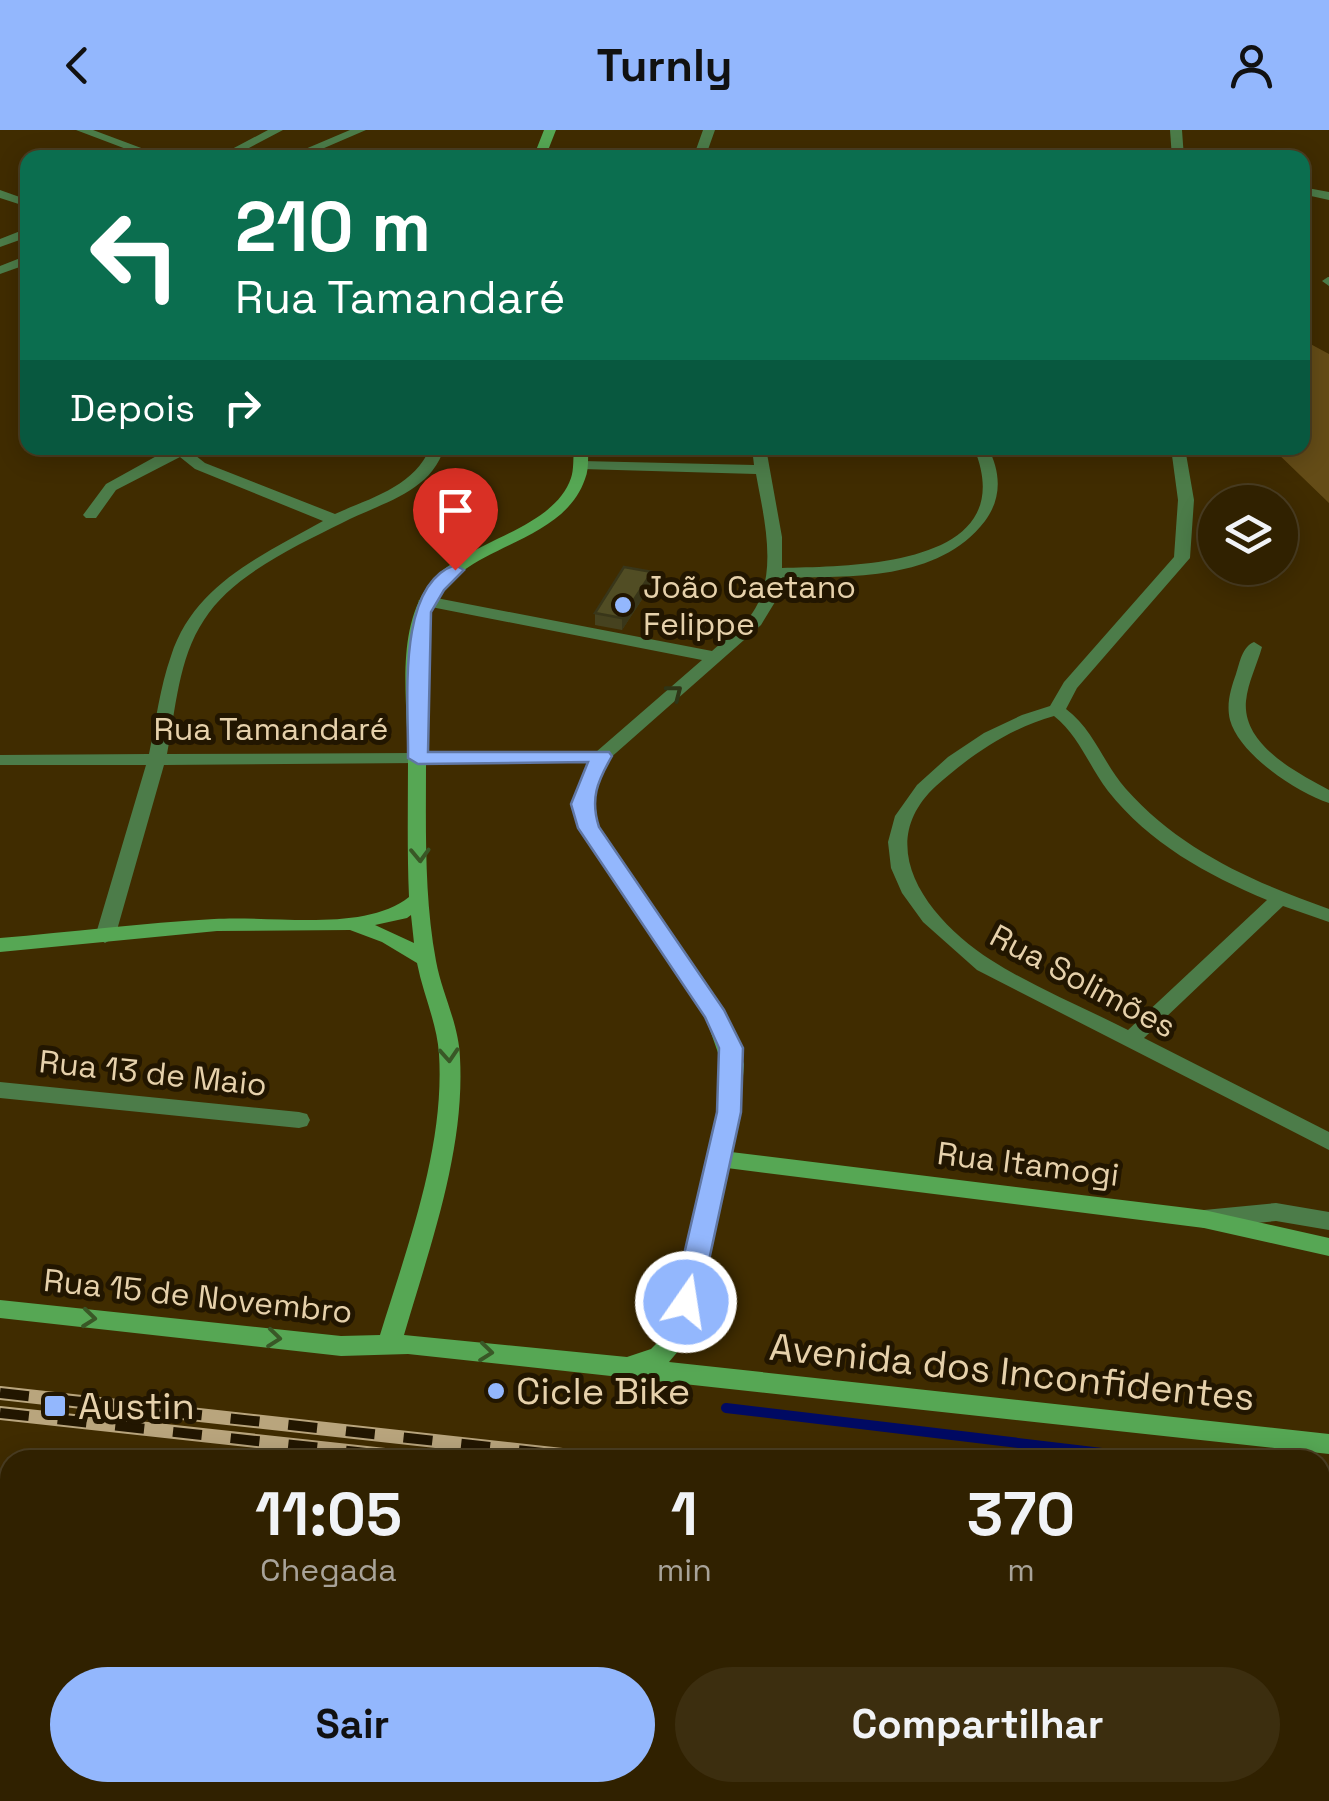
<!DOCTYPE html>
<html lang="pt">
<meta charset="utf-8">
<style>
body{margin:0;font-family:"Space Grotesk",sans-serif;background:#3c2e0f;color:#f1f3f6;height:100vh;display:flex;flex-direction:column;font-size:38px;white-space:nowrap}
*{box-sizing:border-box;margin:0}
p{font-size:32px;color:#a8a399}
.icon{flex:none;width:55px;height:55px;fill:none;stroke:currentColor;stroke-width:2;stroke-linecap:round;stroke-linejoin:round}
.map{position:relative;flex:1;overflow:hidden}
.panel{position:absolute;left:0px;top:1320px;width:1330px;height:352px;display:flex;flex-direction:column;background:#302100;border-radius:30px 30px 0 0;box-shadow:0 5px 25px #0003,0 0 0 2px #4b3e22}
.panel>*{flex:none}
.hud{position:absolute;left:20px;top:20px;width:1290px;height:305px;border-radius:20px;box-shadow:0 5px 25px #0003,0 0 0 2px #4b3e22;background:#0b6e4f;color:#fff;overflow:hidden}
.controls{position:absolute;left:1198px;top:355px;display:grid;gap:20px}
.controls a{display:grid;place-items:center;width:100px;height:100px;border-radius:50%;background:#302100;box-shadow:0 5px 25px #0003,0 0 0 2px #4b3e22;font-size:50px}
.pin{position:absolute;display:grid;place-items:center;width:85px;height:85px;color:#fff;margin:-102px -42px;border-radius:50% 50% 50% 0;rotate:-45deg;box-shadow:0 0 10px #0007}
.pin .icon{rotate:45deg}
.me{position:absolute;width:110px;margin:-55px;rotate:13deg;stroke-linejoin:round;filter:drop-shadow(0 0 8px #0008)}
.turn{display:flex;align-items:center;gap:35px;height:210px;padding:0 50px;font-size:45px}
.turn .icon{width:130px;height:130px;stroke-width:2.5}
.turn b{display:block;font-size:70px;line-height:85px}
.then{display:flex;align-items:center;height:95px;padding:0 50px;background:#0003;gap:20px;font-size:38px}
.eta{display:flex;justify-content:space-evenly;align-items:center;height:170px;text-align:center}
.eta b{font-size:60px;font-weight:700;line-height:70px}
.button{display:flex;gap:20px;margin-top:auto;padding:20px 50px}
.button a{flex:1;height:115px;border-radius:60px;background:#93b7fd;color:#111;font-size:40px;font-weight:700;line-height:115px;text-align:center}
.button a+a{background:#3c2e0f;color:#f1f3f6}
header{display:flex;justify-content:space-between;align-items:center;height:130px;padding:0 50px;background:#93b7fd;color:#111;font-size:45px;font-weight:700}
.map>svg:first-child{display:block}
</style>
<header><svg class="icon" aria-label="back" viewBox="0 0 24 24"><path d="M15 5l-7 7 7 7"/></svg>Turnly<svg class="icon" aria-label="person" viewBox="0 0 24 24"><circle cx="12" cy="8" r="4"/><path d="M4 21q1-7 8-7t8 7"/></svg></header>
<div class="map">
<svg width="1329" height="1671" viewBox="0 0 1329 1671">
<rect width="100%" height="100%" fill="#402c00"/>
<!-- green -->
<path fill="#644c17" d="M1303 210 1329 224V373L1272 318H1302Z"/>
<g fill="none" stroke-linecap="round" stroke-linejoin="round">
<!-- stream -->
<path stroke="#000a63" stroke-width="10" d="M726 1278 1161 1330
M1320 1348 1329 1349"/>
<!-- minor -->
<path fill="#4c7c49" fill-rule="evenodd" d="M76 0H93L168 28H150Z
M268 0H283L230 28H215Z
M350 0H366L301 28H284Z
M703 0H715L705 28H693Z
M1170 0H1182L1184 28H1172Z
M858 19 1120 25 1125 28H791Z
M1302 57 1329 62V70L1302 64Z
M0 60 28 70V77L0 68Z
M28 98V107L0 117V109Z
M28 125V134L0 144V136Z
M1328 147H1329V156L1322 151Z
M171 318H186L205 333 335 384C370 368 414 357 430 318H444C431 363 380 373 342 393 296 416 232 445 204 490 178 529 176 579 167 624L418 623 427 628 418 633 164 635 115 807 105 813 95 807 146 635H0V625L149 624C156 591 160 557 171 526 194 454 263 425 323 391L195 339 180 327 116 360 96 388H86L83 385 106 354Z
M752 318H766L782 407V438C854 436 1023 437 974 318H988C1001 342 1002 368 985 391 938 452 851 446 781 448L775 472 761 495 608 630 602 631 593 626 596 622 702 530 426 476 418 471 426 466 712 521C723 511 737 502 747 490 781 451 764 389 756 344L582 339 575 335 582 331 754 335Z
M1171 318H1185L1194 370 1190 428 1077 558 1066 579C1094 600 1103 633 1126 659 1180 720 1253 752 1329 779V792L1283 776 1144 908 1329 1002V1020L977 840 923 792 902 763 891 738 888 712 895 686 917 655 948 627 984 603 1022 585 1050 576 1064 552 1174 427 1178 370ZM1054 586C1079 606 1089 636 1108 661 1149 713 1207 745 1267 770L1128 900C1083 877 1033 857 991 830 933 793 869 718 936 656 971 625 1008 599 1054 586Z
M1254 512 1262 517C1257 535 1248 552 1246 571 1242 615 1296 642 1329 660V673C1297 663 1239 624 1230 590 1226 574 1231 558 1236 544 1240 532 1242 517 1254 512Z
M0 952 299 982 307 984 310 990 307 996 299 998 0 968Z
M1276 1073 1329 1082V1100L1276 1091 1204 1098 1196 1095 1193 1089 1196 1083 1204 1080Z
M908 1662H936L933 1671H905Z"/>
<!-- secondary -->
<path fill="#56a754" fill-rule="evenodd" d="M544 0H556L545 28H533Z
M574 318H588C588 327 589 340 585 349 561 419 454 413 430 483 415 525 426 579 426 623L608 622 611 626 595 660 597 697 725 885 744 934 740 982 731 1022 1204 1080 1329 1108V1126L1204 1098 727 1038 690 1207 669 1232 1329 1304V1324L408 1224 341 1226 0 1188V1170L341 1206 380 1205C407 1117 445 1018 439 924 437 893 423 864 417 833L382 812 350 800 217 801 0 822V808C71 802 143 793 214 789 271 785 364 803 409 767 407 721 408 675 408 629 408 575 395 504 427 457 459 411 552 403 571 348 574 340 573 327 574 318ZM590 631 577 660 579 697 705 886 722 934 718 982 667 1203 651 1219 627 1227 404 1205C430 1116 465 1021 460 928 459 894 442 864 436 831 424 766 426 700 426 633ZM411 785 414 813 375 795 407 788Z
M0 1464 10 1465V1489L0 1488Z
M1320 1595 1329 1596V1622L1320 1621Z
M259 1662H289L285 1671H256Z"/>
<!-- rail casing -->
<g stroke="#b9a57d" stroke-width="14">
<path id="rail" d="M0 1263 608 1330
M0 1283 431 1330
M1320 1410 1329 1411
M1320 1431 1329 1432"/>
</g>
<!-- rail -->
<use href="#rail" stroke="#221600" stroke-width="10" stroke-dasharray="29" stroke-linecap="butt"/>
</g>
<!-- wall -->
<path fill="#46421f" d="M652 442V454L622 500 595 495V483Z"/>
<!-- shaded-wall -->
<path fill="#393619" d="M652 442V454L622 500V488Z
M803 1662H811L807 1671H800Z"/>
<!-- building -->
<path fill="#514d24" stroke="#393619" stroke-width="2.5" d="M624 437 652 442 622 488 595 483Z
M609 1662H803L800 1671H605Z"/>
<!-- one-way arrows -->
<defs><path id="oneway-chevron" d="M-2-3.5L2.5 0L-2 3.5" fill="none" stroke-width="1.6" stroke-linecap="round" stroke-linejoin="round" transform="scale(2.5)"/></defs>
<use stroke="#2f3516" href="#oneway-chevron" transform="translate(675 562) rotate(-38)"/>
<g stroke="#395726">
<use href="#oneway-chevron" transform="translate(420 725) rotate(88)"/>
<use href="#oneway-chevron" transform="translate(449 925) rotate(86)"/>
<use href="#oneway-chevron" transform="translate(89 1188) rotate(6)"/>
<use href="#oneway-chevron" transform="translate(274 1208) rotate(6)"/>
<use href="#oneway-chevron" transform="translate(486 1222) rotate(6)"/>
</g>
<!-- route -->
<path fill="#93b7fd" stroke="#6077a4" stroke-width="2.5" d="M455 435 464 440 444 460 431 482 428 622H609L612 626C597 652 590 669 599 697L724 880 743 918 741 982 700 1172 686 1182 673 1172 717 982 719 918 705 887 578 698 571 674 588 632 418 634 408 628C409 576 395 455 455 435Z"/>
<!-- markers -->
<g fill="#93b7fd" stroke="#221600" stroke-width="4">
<circle cx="623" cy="475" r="10"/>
<circle cx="496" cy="1261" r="10"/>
<rect x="43" y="1264" width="24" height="24" rx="5"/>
</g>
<g text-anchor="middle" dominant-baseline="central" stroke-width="10" stroke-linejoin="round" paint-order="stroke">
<!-- poi labels -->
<g font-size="32" fill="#e6d1ab" stroke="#221600" text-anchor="start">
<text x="643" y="457">João Caetano<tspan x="643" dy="37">Felippe</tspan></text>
</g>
<!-- street labels -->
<g font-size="32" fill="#e6d1ab" stroke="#221600">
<text x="271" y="599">Rua Tamandaré</text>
<text transform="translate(1083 851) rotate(28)">Rua Solimões</text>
<text transform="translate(153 943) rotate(6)">Rua 13 de Maio</text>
<text transform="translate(1028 1034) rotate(7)">Rua Itamogi</text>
<text transform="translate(198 1166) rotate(6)">Rua 15 de Novembro</text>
</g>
<!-- near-street labels -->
<g font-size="38" fill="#e6d1ab" stroke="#221600">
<text transform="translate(1012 1242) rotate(6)">Avenida dos Inconfidentes</text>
</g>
<!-- near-poi labels -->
<g font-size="38" fill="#e6d1ab" stroke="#221600" text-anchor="start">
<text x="516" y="1261">Cicle Bike</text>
<text x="78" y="1276">Austin</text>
</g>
</g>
</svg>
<div class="controls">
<a><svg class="icon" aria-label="layers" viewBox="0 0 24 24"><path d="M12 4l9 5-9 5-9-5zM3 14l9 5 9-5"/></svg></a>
</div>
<div class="pin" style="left:455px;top:440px;background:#d93025"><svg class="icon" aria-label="arrive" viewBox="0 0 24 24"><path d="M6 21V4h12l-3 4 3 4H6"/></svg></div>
<svg class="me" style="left:686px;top:1172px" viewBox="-20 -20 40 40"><circle r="17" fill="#93b7fd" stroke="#fff" stroke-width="3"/><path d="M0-11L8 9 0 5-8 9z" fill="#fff"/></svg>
<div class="hud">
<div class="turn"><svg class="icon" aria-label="left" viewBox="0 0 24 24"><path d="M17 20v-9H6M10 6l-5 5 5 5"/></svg><div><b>210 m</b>Rua Tamandaré</div></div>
<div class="then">Depois<svg class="icon" aria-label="right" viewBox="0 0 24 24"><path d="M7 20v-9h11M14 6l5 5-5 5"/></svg></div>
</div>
<section class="panel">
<div class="eta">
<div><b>11:05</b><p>Chegada</p></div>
<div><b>1</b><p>min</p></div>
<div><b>370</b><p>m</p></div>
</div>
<div class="button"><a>Sair</a><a>Compartilhar</a></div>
</section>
</div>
